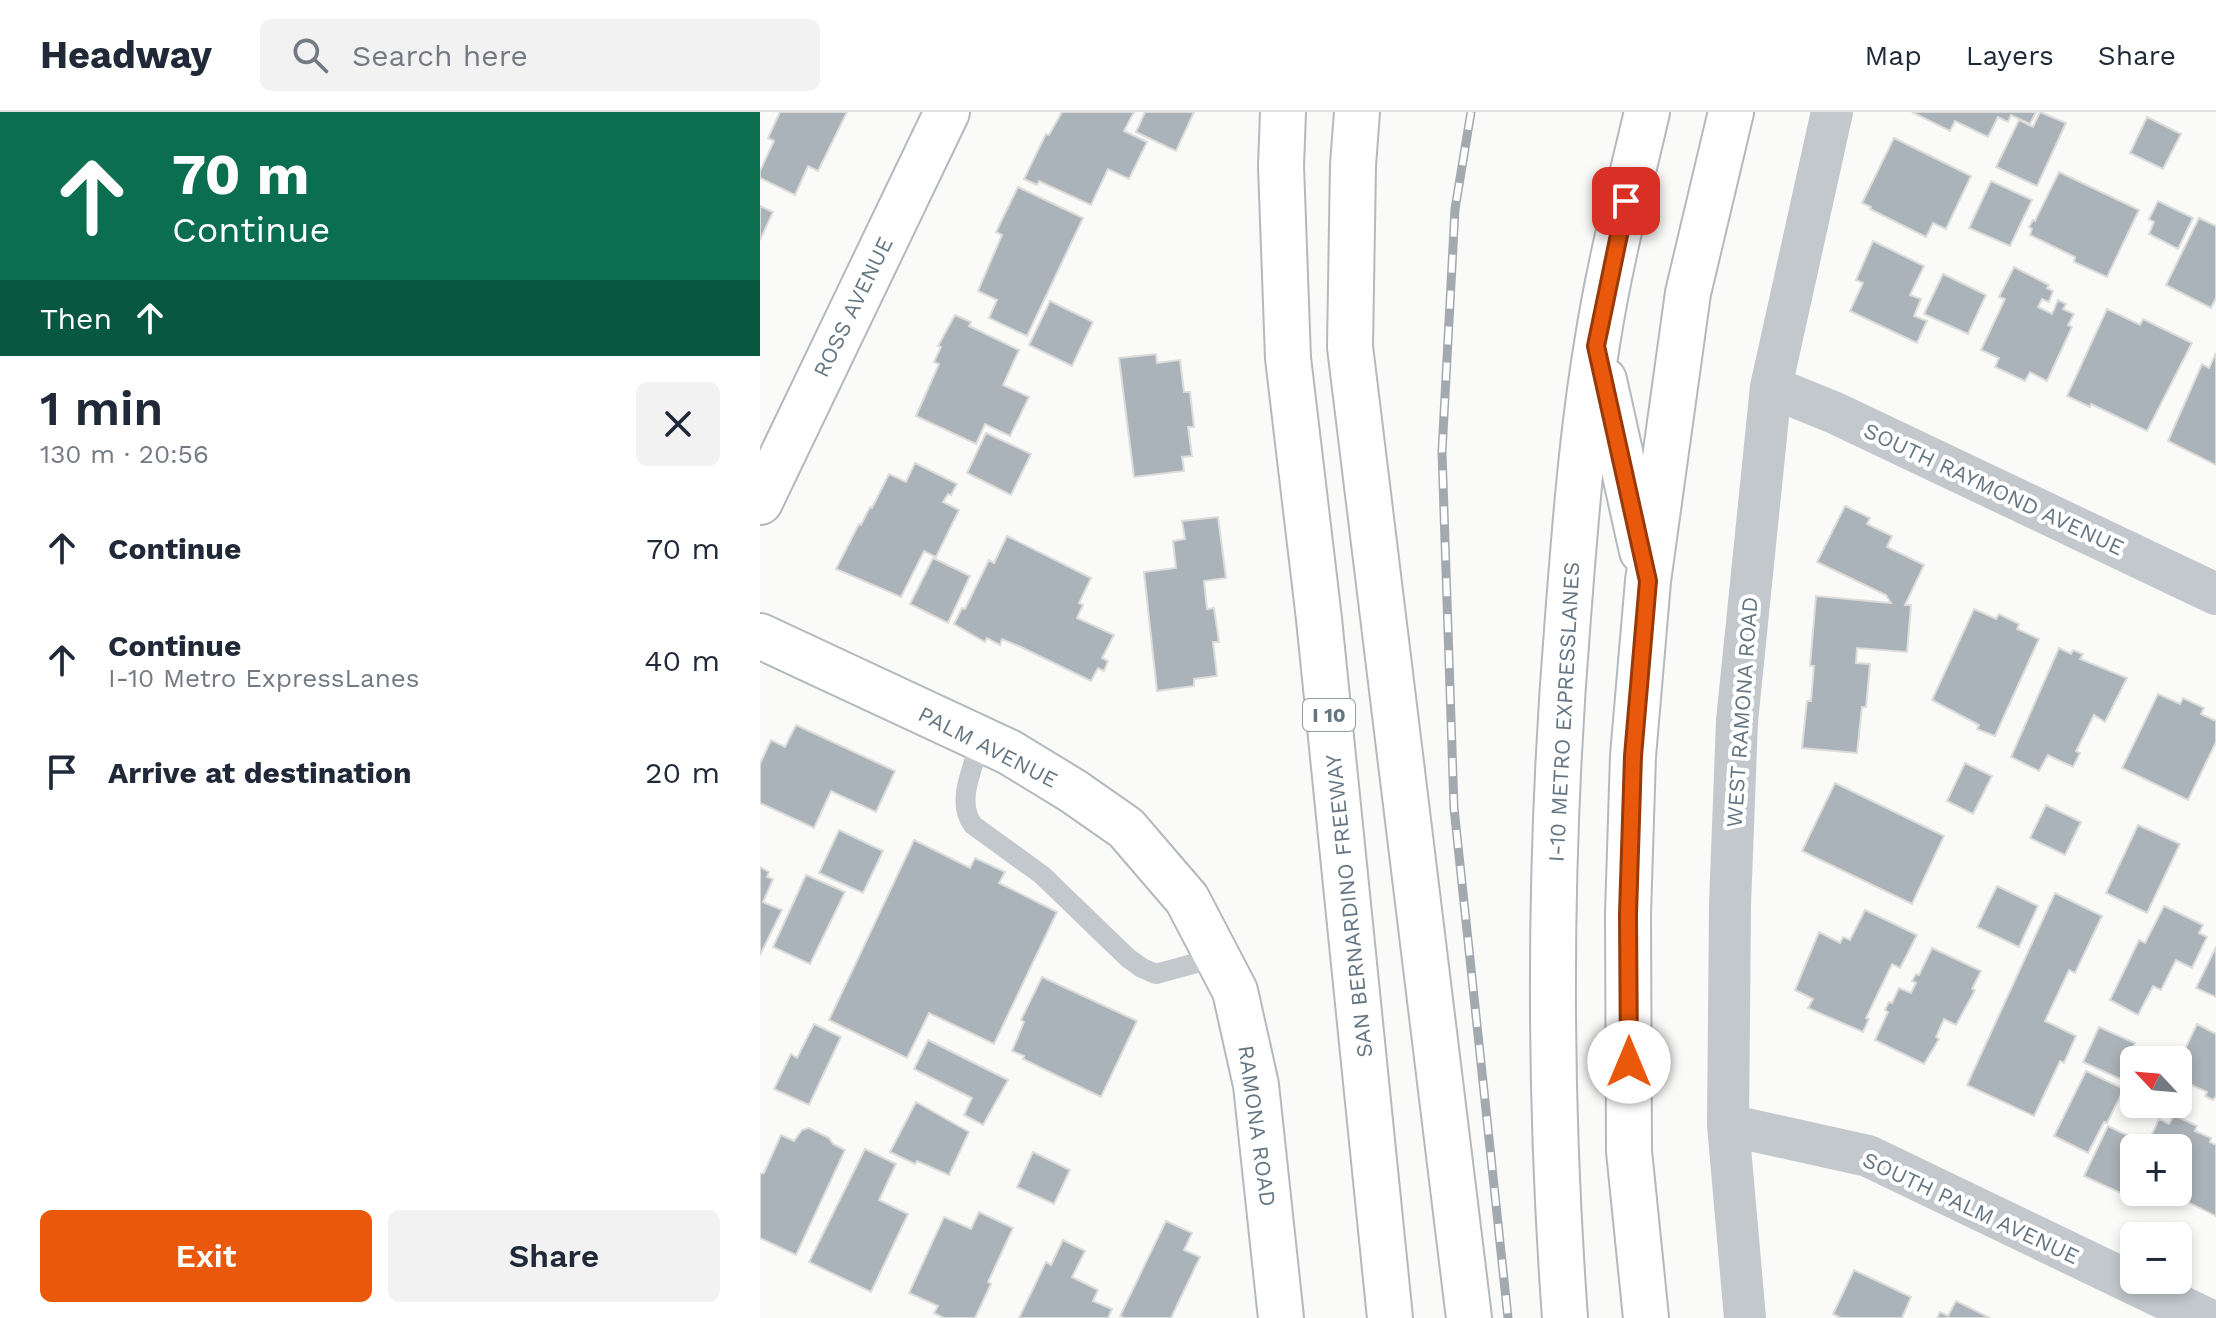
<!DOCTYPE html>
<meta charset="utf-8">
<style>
body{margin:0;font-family:"Work Sans",sans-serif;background:#f2f2f3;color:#1f2937;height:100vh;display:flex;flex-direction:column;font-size:30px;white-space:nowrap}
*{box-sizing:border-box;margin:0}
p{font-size:26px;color:#747a83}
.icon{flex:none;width:44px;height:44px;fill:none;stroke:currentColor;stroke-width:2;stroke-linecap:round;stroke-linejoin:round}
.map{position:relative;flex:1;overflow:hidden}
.drawer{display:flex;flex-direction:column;background:#fff;width:760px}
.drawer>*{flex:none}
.guide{background:#0b6e4f;color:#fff;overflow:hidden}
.needle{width:52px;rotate:296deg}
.tools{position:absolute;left:1360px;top:934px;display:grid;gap:16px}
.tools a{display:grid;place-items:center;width:72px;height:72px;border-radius:12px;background:#fff;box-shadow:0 4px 12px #0003;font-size:40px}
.pin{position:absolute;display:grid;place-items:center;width:68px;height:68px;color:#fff;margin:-34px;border-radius:16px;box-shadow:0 4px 12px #0006}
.me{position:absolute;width:88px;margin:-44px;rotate:0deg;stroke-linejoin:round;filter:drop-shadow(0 0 6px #0008)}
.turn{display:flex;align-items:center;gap:28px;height:168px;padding:0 40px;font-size:36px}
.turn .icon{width:104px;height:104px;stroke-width:2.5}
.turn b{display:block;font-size:56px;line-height:68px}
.then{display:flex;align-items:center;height:76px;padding:0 40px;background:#0003;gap:16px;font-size:30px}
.round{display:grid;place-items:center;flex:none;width:84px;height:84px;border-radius:12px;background:#f2f2f3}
.head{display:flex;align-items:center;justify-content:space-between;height:136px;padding:0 40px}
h1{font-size:48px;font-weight:600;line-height:60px}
.primary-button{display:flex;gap:16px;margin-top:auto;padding:16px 40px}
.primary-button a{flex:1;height:92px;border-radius:12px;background:#ea580c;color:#fff;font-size:32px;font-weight:600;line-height:92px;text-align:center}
.primary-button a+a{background:#f2f2f3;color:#1f2937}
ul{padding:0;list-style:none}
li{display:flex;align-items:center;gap:24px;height:112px;padding:0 40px}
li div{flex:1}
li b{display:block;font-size:30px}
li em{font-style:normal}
header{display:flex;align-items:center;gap:48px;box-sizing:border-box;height:112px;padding:0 40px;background:#fff;border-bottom:2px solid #e0e1e3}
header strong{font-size:38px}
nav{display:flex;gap:44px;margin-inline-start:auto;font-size:28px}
.search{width:560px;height:72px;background:#f2f2f3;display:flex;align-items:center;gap:20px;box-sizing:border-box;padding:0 28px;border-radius:12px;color:#747a83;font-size:30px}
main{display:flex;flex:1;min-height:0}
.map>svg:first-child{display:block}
</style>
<header>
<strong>Headway</strong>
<div class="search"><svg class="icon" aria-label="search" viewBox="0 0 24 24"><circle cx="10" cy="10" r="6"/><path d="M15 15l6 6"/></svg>Search here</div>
<nav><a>Map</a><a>Layers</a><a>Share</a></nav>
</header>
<main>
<section class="drawer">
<div class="guide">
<div class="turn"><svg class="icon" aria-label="ahead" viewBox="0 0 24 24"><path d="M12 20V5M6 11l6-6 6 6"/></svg><div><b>70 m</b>Continue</div></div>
<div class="then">Then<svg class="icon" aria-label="ahead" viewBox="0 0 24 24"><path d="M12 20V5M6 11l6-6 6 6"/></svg></div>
</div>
<div class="head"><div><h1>1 min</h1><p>130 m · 20:56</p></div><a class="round"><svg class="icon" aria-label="close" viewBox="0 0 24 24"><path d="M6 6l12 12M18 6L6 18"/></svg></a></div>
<ul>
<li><svg class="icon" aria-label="ahead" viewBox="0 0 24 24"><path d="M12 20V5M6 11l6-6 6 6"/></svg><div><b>Continue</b></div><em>70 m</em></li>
<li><svg class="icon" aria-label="ahead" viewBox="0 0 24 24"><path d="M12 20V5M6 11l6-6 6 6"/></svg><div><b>Continue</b><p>I-10 Metro ExpressLanes</p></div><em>40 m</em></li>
<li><svg class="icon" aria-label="arrive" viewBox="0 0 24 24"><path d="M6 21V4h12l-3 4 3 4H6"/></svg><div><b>Arrive at destination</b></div><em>20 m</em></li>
</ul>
<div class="primary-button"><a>Exit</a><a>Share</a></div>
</section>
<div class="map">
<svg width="1456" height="1206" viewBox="0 0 1456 1206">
<rect width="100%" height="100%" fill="#fafaf8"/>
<!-- building -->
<path fill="#aab3b9" stroke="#dcdcda" stroke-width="2" d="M20 0H87L58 59 48 54 35 83 0 66V59L14 29 8 26Z
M302 0H374L364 19 387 30 369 67 348 57 331 93 279 69 277 73 264 67 286 22 289 23Z
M385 0H434L416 39 376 20Z
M1152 0H1276L1270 12 1251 3 1248 10 1238 5 1228 25 1195 9 1190 19Z
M1280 0 1306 11 1277 74 1236 55 1259 8 1273 15Z
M1387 5 1421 22 1403 57 1370 41Z
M1134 26 1211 64 1186 117 1173 111 1166 125 1110 97 1111 95 1102 91Z
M1299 60 1379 98 1347 165 1314 150 1315 145 1270 123 1272 117 1269 115 1273 108 1275 109Z
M1231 69 1272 88 1250 134 1209 116Z
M258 75 323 106 267 224 229 206 237 188 218 179 242 123 236 120Z
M1398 89 1433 106 1418 137 1389 122 1394 110 1389 107Z
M0 94 13 100 0 128Z
M1439 106 1456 114V186L1451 196 1406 173Z
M1113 129 1164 154 1150 183 1161 187 1154 204 1167 209 1157 231 1090 199 1103 171 1096 168Z
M1254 155 1289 173 1287 176 1293 179 1289 190 1282 187 1278 195 1292 202 1298 188 1306 192 1303 197 1314 202 1308 213 1312 215 1287 269 1270 260 1265 269 1235 255 1239 246 1221 238 1245 187 1239 185Z
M1183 162 1226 183 1208 222 1164 202Z
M290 189 333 210 312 254 269 233Z
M1347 197 1380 213 1383 207 1432 231 1387 319 1331 292 1330 295 1307 284Z
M195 203 211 210 209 214 259 238 243 273 269 285 250 324 225 312 216 332 156 304 179 252 174 250 181 235 178 234Z
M1456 241V353L1408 329 1442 252 1449 256Z
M396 242 397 251 420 248 424 280H430L434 315H428L432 344 422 345 424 359 374 365 359 246Z
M226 321 271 342 251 383 207 361Z
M155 351 197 372 191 383 188 382 183 390 199 398 176 445 164 439 141 485 76 457 99 412 101 413 110 395 112 396 129 362 146 370Z
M1085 394 1110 406 1107 412 1132 424 1127 435 1164 453 1145 493H1151L1147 540 1097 536 1096 551 1110 552 1106 595H1102L1097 641 1042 636 1047 589H1051L1054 554H1050L1056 484 1131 491 1126 483 1057 450Z
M458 405 466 466 444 469 447 497 454 496 459 530H453L457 564 434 567V574L397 579 384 460 416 456 413 429 425 427 422 409Z
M247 424 331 466 319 491 323 493 317 506 354 523 342 546 348 549 344 559 338 556 331 569 261 535 242 527 240 533 227 526 225 530 194 512 202 496 205 497 229 448 234 451Z
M173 446 210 464 188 511 150 492Z
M1214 497 1236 507 1239 502 1259 512 1257 517 1279 527 1235 624 1217 617 1219 613 1172 588Z
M1299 536 1311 542 1313 538 1323 542 1320 547 1367 566 1345 610 1334 603 1316 639 1320 641 1313 655 1288 643 1279 659 1251 645Z
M1398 582 1420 592 1423 586 1444 596 1441 602 1456 609V630L1428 688 1362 656Z
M36 613 135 659 116 700 71 679 54 716 0 691V652L11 628 25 635Z
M1205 651 1232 664 1213 702 1187 689Z
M1075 671 1184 724 1152 792 1042 739Z
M1286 693 1321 710 1305 743 1270 726Z
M1378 713 1420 732 1387 801 1346 781Z
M79 718 123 739 103 781 59 761Z
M154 728 210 756 215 746 245 760 239 771 297 800 234 932 169 901 147 946 69 908Z
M0 755 9 760 7 765 13 767 3 790 22 798 0 843Z
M46 763 85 780 50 852 13 835Z
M1237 774 1278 794 1259 835 1217 815Z
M1295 781 1342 804 1315 861 1309 858 1285 909 1316 924 1304 951 1300 949 1274 1004 1207 973Z
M1404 794 1443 813 1439 821 1447 825 1432 856 1416 848 1401 878 1393 874 1378 903 1350 888 1379 828 1385 831Z
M1105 798 1157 823 1140 856 1132 852 1106 906 1109 907 1103 920 1048 896 1053 887 1035 878 1059 820 1080 831 1083 825 1090 828Z
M1456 835V885L1436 876Z
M1172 836 1221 859 1212 877 1215 878 1196 913 1184 907 1176 925 1179 927 1164 952 1115 928 1128 900 1125 898 1129 890 1132 891 1139 876 1151 881 1156 871 1152 869 1156 862 1159 863Z
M282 865 377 909 341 985 263 947 264 944 252 939 264 910 261 908Z
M54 912 81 925 49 993 14 977 31 942 37 946Z
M1437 912 1456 922V984L1453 988 1445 984 1447 980 1418 967V952Z
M1339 915 1375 931 1372 937 1377 939 1371 953 1367 952 1360 967 1323 950Z
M168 928 248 968 223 1013 204 1003 212 986 154 957Z
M1326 959 1364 977 1347 1011 1344 1010 1328 1041 1294 1024Z
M156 990 209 1020 189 1063 157 1049 155 1052 130 1040Z
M1414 1003 1437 1014 1435 1019 1451 1026 1450 1030 1456 1033V1104L1407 1080H1418V1036H1374V1080H1390L1384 1092 1324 1064 1348 1014 1387 1033 1399 1007 1409 1012Z
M49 1016 69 1026 73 1032 85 1038 36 1143 0 1126V1062L4 1061 21 1023 34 1029 42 1018Z
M105 1037 136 1052 119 1088 148 1102 111 1180 49 1150Z
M273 1040 310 1058 294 1092 257 1075Z
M219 1100 253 1116 228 1170 231 1172 215 1206H184L174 1201 178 1194 149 1181 184 1105 211 1117Z
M406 1109 432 1121 424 1138 440 1145 411 1206H364L360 1204Z
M303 1128 325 1139 312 1165 338 1178 333 1189 352 1197 348 1206H259L286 1150 291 1153Z
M1094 1158 1151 1185 1142 1206H1081L1073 1202Z
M1196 1189 1230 1206H1177L1180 1200 1188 1204Z"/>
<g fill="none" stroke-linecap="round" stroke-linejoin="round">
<!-- secondary casing -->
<g stroke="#b3babf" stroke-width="48">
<path id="secondary" d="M0 390 187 0
M0 524 249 640 313 679 366 716 427 787 475 879 496 973 521 1206"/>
</g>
<!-- highway casing -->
<g stroke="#b4b9bd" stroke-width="48">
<path id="highway" d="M523 0 521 54 528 246 559 507 630 1206
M597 0 593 53 590 235 709 1206
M844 268 882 439
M805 1206C788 973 789 738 808 505 815 414 822 323 837 232 849 154 869 77 887 0
M886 1206 869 1039 868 802 873 644 888 469 928 181 971 0"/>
</g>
<!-- lane -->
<path stroke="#c3c8cc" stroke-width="20" d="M221 628C214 654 195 689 213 713L282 763 368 846 382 856 396 862 458 845"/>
<!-- street -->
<path stroke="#c3c8cc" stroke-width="42" d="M1011 275 1075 301 1456 482
M968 1013 1108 1044 1445 1206
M985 1206 968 1013 970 793 977 609 1011 275 1072 0"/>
<!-- secondary -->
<use href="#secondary" stroke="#fff" stroke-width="44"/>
<!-- highway -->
<use href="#highway" stroke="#fff" stroke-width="44"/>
<!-- rail casing -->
<g stroke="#a2aab0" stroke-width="9">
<path id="rail" d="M711 0 695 97 682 340 694 696 748 1206"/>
</g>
<!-- rail -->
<use href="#rail" stroke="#fff" stroke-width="6" stroke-dasharray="18" stroke-linecap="butt"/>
</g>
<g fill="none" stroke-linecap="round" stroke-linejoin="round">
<!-- route casing -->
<g stroke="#983908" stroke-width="20">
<path id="route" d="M866 89 836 234 888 469 873 644 868 802 869 950"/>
</g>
<!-- route -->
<use href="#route" stroke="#ea580c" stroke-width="14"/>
</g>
<g text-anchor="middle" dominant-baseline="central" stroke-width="8" stroke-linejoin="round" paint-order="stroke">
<!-- shield labels -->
<rect fill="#fff" stroke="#939fa8" stroke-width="2" x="543" y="587" width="52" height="32" rx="6"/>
<g font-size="20" font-weight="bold" fill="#657683">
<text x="569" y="603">I 10</text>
</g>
<!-- street labels -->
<g font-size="22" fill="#657683" stroke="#fff">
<text transform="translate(93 195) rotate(-64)">ROSS AVENUE</text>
<text transform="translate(1234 377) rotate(25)">SOUTH RAYMOND AVENUE</text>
<text transform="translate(804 600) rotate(-87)">I-10 METRO EXPRESSLANES</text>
<text transform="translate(982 600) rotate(-86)">WEST RAMONA ROAD</text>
<text transform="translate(228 635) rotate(27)">PALM AVENUE</text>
<text transform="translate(589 794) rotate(-96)">SAN BERNARDINO FREEWAY</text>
<text transform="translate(497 1014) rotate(82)">RAMONA ROAD</text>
<text transform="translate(1211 1096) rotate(25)">SOUTH PALM AVENUE</text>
</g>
</g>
</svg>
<div class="tools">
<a><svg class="needle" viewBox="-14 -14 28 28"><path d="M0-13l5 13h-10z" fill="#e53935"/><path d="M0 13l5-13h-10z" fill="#747a83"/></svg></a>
<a>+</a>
<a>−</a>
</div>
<div class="pin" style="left:866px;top:89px;background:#d93025"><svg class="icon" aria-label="arrive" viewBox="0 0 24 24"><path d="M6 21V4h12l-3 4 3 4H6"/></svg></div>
<svg class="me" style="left:869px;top:950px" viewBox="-20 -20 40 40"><circle r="19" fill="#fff"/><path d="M0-13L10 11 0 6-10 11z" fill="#ea580c"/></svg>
</div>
</main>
